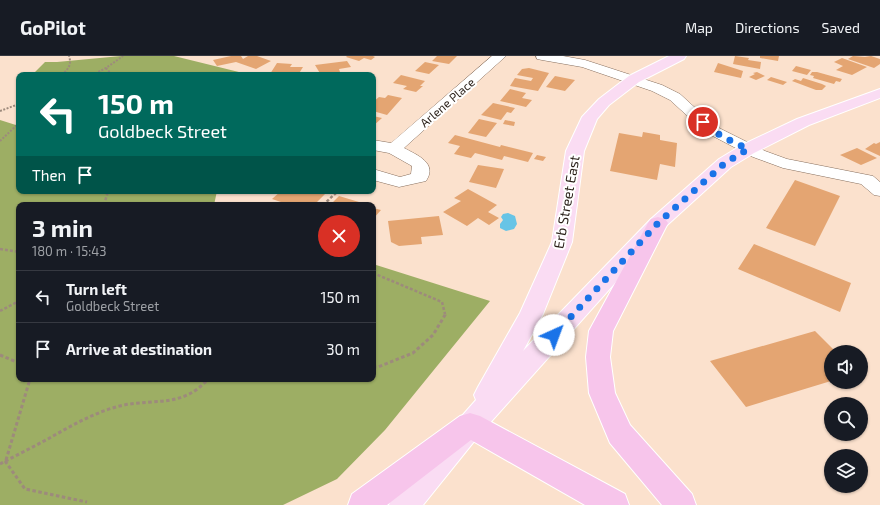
<!DOCTYPE html>
<meta charset="utf-8">
<style>
body{margin:0;font-family:"Exo 2",sans-serif;background:#20242c;color:#f1f3f6;height:100vh;display:flex;flex-direction:column;font-size:15px;white-space:nowrap}
*{box-sizing:border-box;margin:0}
p{font-size:13px;color:#9ea1a6}
.icon{flex:none;width:22px;height:22px;fill:none;stroke:currentColor;stroke-width:2;stroke-linecap:round;stroke-linejoin:round}
.map{position:relative;flex:1;overflow:hidden}
.details{position:absolute;left:16px;top:146px;width:360px;height:180px;display:flex;flex-direction:column;background:#171b24;border-radius:8px;box-shadow:0 1px 3px #0004}
.details>*{flex:none}
.guide{position:absolute;left:16px;top:16px;width:360px;height:122px;border-radius:8px;box-shadow:0 1px 3px #0004;background:#00695c;color:#fff;overflow:hidden}
.fabs{position:absolute;left:824px;top:289px;display:grid;gap:8px}
.fabs a{display:grid;place-items:center;width:44px;height:44px;border-radius:50%;background:#171b24;box-shadow:0 1px 3px #0004;font-size:20px}
.pin{position:absolute;display:grid;place-items:center;width:34px;height:34px;color:#fff;margin:-17px;border:2px solid #fff;border-radius:50%;box-shadow:0 1px 4px #0007}
.me{position:absolute;width:44px;margin:-22px;rotate:43deg;stroke-linejoin:round;filter:drop-shadow(0 0 3px #0008)}
.turn{display:flex;align-items:center;gap:14px;height:84px;padding:0 16px;font-size:18px}
.turn .icon{width:52px;height:52px;stroke-width:2.5}
.turn b{display:block;font-size:28px;line-height:34px}
.then{display:flex;align-items:center;height:38px;padding:0 16px;background:#0003;gap:8px;font-size:15px}
.round{display:grid;place-items:center;flex:none;width:42px;height:42px;border-radius:21px;background:#20242c}
.head{display:flex;align-items:center;justify-content:space-between;height:68px;padding:0 16px}
h1{font-size:24px;font-weight:700;line-height:30px}
ul{padding:0;list-style:none}
li{display:flex;align-items:center;gap:12px;height:52px;padding:0 16px;border-top:1px solid #363941}
li div{flex:1}
li b{display:block;font-size:15px}
li em{font-style:normal}
header{display:flex;align-items:center;gap:24px;box-sizing:border-box;height:56px;padding:0 20px;background:#171b24;border-bottom:1px solid #363941}
header strong{font-size:19px}
nav{display:flex;gap:22px;margin-inline-start:auto;font-size:14px}
.map>svg:first-child{display:block}
</style>
<header>
<strong>GoPilot</strong>
<nav><a>Map</a><a>Directions</a><a>Saved</a></nav>
</header>
<div class="map">
<svg width="880" height="449" viewBox="0 0 880 449">
<rect width="100%" height="100%" fill="#fbe1cd"/>
<!-- forest -->
<path fill="#9dae64" d="M121 0H174L251 19H32L45 6H57Z
M0 64 19 70V135H217L214 149H19V323H373V208L490 245 385 374 337 423 283 449H0Z"/>
<!-- water -->
<path fill="#67c4e6" d="M508 157 515 160 517 168 514 173 506 175 500 172V168L503 164 501 161 503 158Z"/>
<!-- building -->
<path fill="#e4a572" d="M231 0H241L243 3 248 0H257L271 5 256 13 236 6 217 10 213 4Z
M347 0H375L373 1H375L371 4 364 2 359 5 346 1Z
M437 0H457L449 8 432 5Z
M735 0 749 2 748 4 761 6 760 13 733 8Z
M760 0H779L778 5 760 2Z
M853 0 865 1 871 0 880 3V8L874 12 848 3Z
M842 2 867 11 852 19 836 14 843 10 834 6Z
M347 5 351 11 339 13 340 16 321 19 315 9Z
M425 6 439 9 429 18 415 15Z
M277 7 292 8 290 11H303L298 19 270 18Z
M718 7 743 15 741 22 714 16Z
M796 10 811 14 807 19 792 15Z
M529 12 549 17 538 35 510 30 515 22 531 25 533 22 517 19 522 13Z
M757 16 765 20 756 24 749 21 755 18 753 17Z
M812 16H817L842 23 840 26 836 25 834 28 813 22 814 20 810 19Z
M401 19 425 25 420 30H423L416 36 403 33 407 30 393 27Z
M555 20 575 24 565 35 546 31Z
M771 21 787 26 783 29 767 24Z
M803 22 822 28 826 30 822 34H816L792 25 795 23 801 25Z
M510 33 526 37 522 42 532 44 526 51 500 45Z
M388 39 402 42 387 59 373 55V50L375 48 373 46 379 41 385 42Z
M493 47 515 52 511 57 507 56 501 64 481 59Z
M373 60 382 62 373 70Z
M479 63 497 67 486 81 468 77Z
M505 64 515 66 514 70 503 68Z
M643 76 660 79V84L677 87 675 111 660 108 657 124 610 115 619 77 642 81Z
M455 79 500 91 501 89 533 97 528 106 504 100 502 104 475 97 471 102 454 98 460 90 448 87Z
M880 86V100L865 93 874 87 876 88Z
M857 92 877 102 861 109 840 99Z
M537 99 546 101 543 105 534 103Z
M478 109 504 113 496 132 469 126Z
M795 124 840 140 815 190 766 172Z
M468 133 497 149 488 156 499 162 489 169 478 162 467 170 443 156 461 145 454 142Z
M281 135H319L326 137 314 149H290L272 143Z
M339 140 359 146 358 147 363 149H330Z
M373 152 381 154 373 163Z
M439 160 443 179 421 181 422 188 399 190 391 186 388 165Z
M754 188 851 227 840 256 738 213Z
M815 275 836 296H831V325L746 351 710 305Z"/>
<g fill="none" stroke-linecap="round" stroke-linejoin="round">
<!-- minor casing -->
<g stroke="#876f5e" stroke-width="1">
<path id="minor" d="M492 0H506L404 92C417 99 438 107 426 125L399 131 373 124V113L400 121 411 118 412 110 389 97 373 94V84L391 87Z
M536 0H563L585 4 662 29 680 38 715 70 765 95 787 103 873 120 880 126V140L874 139 861 128 783 112 753 101 705 76 670 44 652 35 582 11 542 4 537 3Z"/>
</g>
<!-- major casing -->
<g stroke="#fff" stroke-width="2">
<path id="major" d="M669 0H686L684 3 639 26 609 49 597 63 584 95 572 186 543 258 523 295 651 163 719 103 742 89 797 63 880 33V42L809 69 754 97 731 111 665 171 480 378 423 449H389L393 438 476 344 474 339 478 331 520 257 552 186 566 95 582 61 599 43 629 20Z"/>
</g>
<!-- highway casing -->
<g stroke="#fff" stroke-width="2">
<path id="highway" d="M658 161 665 163 668 167 613 275 610 301 615 337 630 369 692 438 696 449H662L610 387 589 337 586 301 589 275 648 167 651 163Z
M470 357 480 360 625 438 629 449H585L471 384 387 449H348L352 438 460 360Z"/>
</g>
<!-- path-far2 -->
<path stroke="#9d8a7c" stroke-width="2" stroke-dasharray="2 1.5" stroke-linecap="butt" d="M106 12 112 19
M62 19C68 13 72 9 69 0
M92 19 106 12 123 0
M0 55 19 48
M0 85 19 67"/>
<!-- path-far1 -->
<path stroke="#9d8a7c" stroke-width="2.5" stroke-dasharray="3 2" stroke-linecap="butt" d="M104 149 108 135
M323 149 338 135
M0 193 19 196
M373 217 442 246 445 258
M0 255 19 245"/>
<!-- path -->
<path stroke="#9d8a7c" stroke-width="3" stroke-dasharray="3.5 2.5" stroke-linecap="butt" d="M0 299 19 307
M373 311H378L413 297 433 279 445 259V257
M6 404 30 323
M5 405 25 433 87 446
M0 408C15 400 31 392 46 384 71 370 96 355 124 349 156 343 184 351 208 323"/>
<!-- minor -->
<use href="#minor" fill="#fff" fill-rule="evenodd"/>
<!-- major -->
<use href="#major" fill="#fadcf3" fill-rule="evenodd"/>
<!-- highway -->
<use href="#highway" fill="#f7c5eb" fill-rule="evenodd"/>
</g>
<g fill="none" stroke-linecap="round" stroke-linejoin="round">
<!-- route -->
<path stroke="#1a73e8" stroke-width="7" stroke-dasharray="0 12.6" d="M554 279 658 167 725 107 748 93C732 85 716 79 703 66"/>
</g>
<g text-anchor="middle" dominant-baseline="central" stroke-width="4" stroke-linejoin="round" paint-order="stroke">
<!-- far-street labels -->
<g font-size="12" fill="#291f18" stroke="#fff">
<text transform="translate(447 46) rotate(-41)">Arlene Place</text>
</g>
<!-- street labels -->
<g font-size="14" fill="#291f18" stroke="#fff">
<text transform="translate(566 146) rotate(-80)">Erb Street East</text>
</g>
</g>
</svg>
<div class="fabs">
<a><svg class="icon" aria-label="sound" viewBox="0 0 24 24"><path d="M4 9h4l5-4v14l-5-4H4zM17 9q2 3 0 6"/></svg></a>
<a><svg class="icon" aria-label="search" viewBox="0 0 24 24"><circle cx="10" cy="10" r="6"/><path d="M15 15l6 6"/></svg></a>
<a><svg class="icon" aria-label="layers" viewBox="0 0 24 24"><path d="M12 4l9 5-9 5-9-5zM3 14l9 5 9-5"/></svg></a>
</div>
<div class="pin" style="left:703px;top:66px;background:#d93025"><svg class="icon" aria-label="arrive" viewBox="0 0 24 24"><path d="M6 21V4h12l-3 4 3 4H6"/></svg></div>
<svg class="me" style="left:554px;top:279px" viewBox="-20 -20 40 40"><circle r="19" fill="#fff"/><path d="M0-13L10 11 0 6-10 11z" fill="#1a73e8"/></svg>
<div class="guide">
<div class="turn"><svg class="icon" aria-label="left" viewBox="0 0 24 24"><path d="M17 20v-9H6M10 6l-5 5 5 5"/></svg><div><b>150 m</b>Goldbeck Street</div></div>
<div class="then">Then<svg class="icon" aria-label="arrive" viewBox="0 0 24 24"><path d="M6 21V4h12l-3 4 3 4H6"/></svg></div>
</div>
<section class="details">
<div class="head"><div><h1>3 min</h1><p>180 m · 15:43</p></div><a class="round" style="background:#d93025;color:#fff"><svg class="icon" aria-label="close" viewBox="0 0 24 24"><path d="M6 6l12 12M18 6L6 18"/></svg></a></div>
<ul>
<li><svg class="icon" aria-label="left" viewBox="0 0 24 24"><path d="M17 20v-9H6M10 6l-5 5 5 5"/></svg><div><b>Turn left</b><p>Goldbeck Street</p></div><em>150 m</em></li>
<li><svg class="icon" aria-label="arrive" viewBox="0 0 24 24"><path d="M6 21V4h12l-3 4 3 4H6"/></svg><div><b>Arrive at destination</b></div><em>30 m</em></li>
</ul>
</section>
</div>
